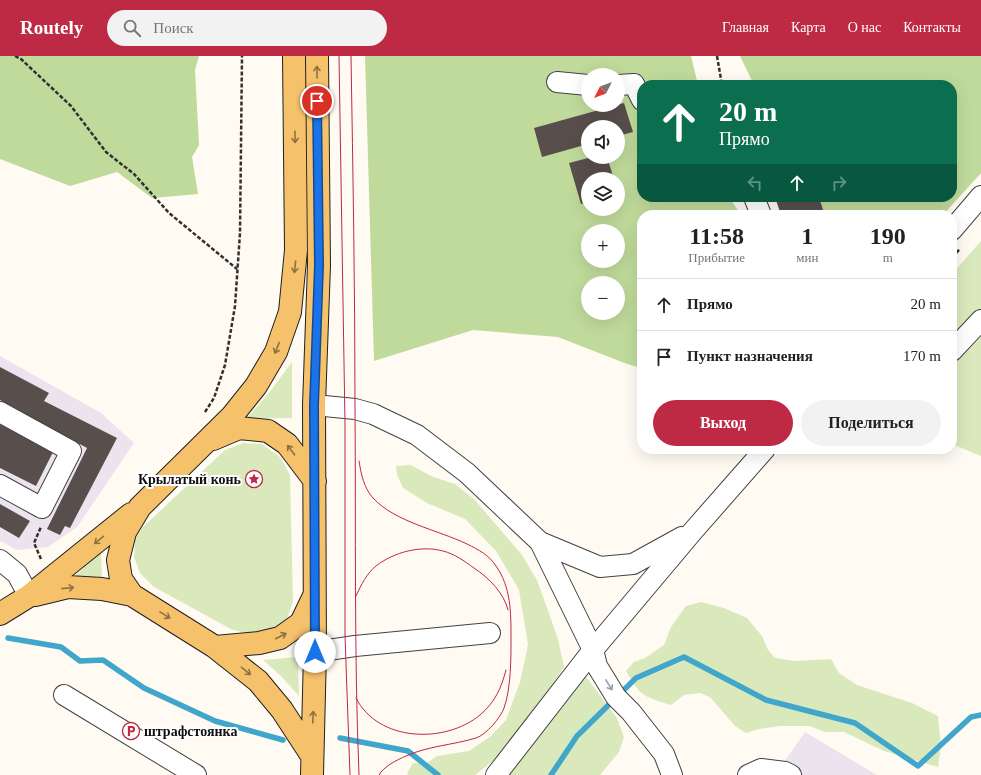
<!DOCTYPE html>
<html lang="ru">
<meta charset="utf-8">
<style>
body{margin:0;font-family:Georgia,serif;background:#f2f2f2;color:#222;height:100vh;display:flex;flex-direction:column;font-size:15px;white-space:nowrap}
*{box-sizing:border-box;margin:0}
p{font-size:13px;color:#767676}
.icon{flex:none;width:22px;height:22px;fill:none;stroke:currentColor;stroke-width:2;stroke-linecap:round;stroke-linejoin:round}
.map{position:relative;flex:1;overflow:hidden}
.side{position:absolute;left:637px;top:154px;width:320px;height:244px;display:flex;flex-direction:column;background:#fff;border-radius:16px;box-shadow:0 4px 16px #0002}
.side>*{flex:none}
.top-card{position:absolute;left:637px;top:24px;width:320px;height:122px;border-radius:16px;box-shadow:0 4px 16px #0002;background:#0b6e4f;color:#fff;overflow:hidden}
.needle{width:26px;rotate:228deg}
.buttons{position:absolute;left:581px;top:12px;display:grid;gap:8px}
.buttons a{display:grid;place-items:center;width:44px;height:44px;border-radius:50%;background:#fff;box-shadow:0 4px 16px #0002;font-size:20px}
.pin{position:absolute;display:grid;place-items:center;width:34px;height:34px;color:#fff;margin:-17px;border:2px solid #fff;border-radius:50%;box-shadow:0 1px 4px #0007}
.me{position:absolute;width:44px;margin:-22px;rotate:0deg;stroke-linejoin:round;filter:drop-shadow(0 0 3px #0008)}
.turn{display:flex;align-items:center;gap:14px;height:84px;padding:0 16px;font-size:18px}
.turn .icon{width:52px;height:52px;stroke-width:2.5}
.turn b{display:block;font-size:28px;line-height:34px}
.lanes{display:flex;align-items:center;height:38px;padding:0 16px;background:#0003;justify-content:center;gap:20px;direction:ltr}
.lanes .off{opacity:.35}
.eta{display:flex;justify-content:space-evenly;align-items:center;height:68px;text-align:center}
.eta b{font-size:24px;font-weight:700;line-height:28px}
.action{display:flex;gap:8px;margin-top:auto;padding:8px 16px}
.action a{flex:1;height:46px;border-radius:24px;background:#be2944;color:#fff;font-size:16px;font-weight:700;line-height:46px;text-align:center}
.action a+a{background:#f2f2f2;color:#222}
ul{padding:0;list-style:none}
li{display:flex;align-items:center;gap:12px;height:52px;padding:0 16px;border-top:1px solid #e0e0e0}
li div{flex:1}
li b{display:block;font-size:15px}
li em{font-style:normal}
header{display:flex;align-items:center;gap:24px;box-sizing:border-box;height:56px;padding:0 20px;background:#be2944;color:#fff}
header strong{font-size:19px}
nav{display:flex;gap:22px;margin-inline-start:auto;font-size:14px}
.search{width:280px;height:36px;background:#f2f2f2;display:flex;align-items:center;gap:10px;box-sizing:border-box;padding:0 14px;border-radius:22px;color:#767676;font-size:15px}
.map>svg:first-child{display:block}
</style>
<header>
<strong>Routely</strong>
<div class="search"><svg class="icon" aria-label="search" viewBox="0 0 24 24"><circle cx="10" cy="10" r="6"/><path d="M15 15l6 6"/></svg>Поиск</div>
<nav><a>Главная</a><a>Карта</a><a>О нас</a><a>Контакты</a></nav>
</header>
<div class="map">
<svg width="981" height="719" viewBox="0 0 981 719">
<rect width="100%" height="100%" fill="#fffaf2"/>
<!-- industrial -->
<path fill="#ebe4ee" d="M0 300 101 357 134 387 77 471 48 491 17 494 0 485Z
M805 676 877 719H775Z"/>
<!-- green -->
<path fill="#d9e9bc" d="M981 185V400L952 388V218Z
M292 306V362L246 363 269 337Z
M243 387 262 388 281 402 290 419 293 545 287 563 272 573 255 580 231 573 154 531 140 517 134 501 135 484 143 471 225 394Z
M411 409 431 420 455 428 474 443 522 499 537 524 558 583 564 611 549 634 534 663 498 701 475 719H408L407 717 413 707H427L437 700 469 695 491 680 506 664 520 626 528 589 519 534 496 495 465 463 427 447 403 432 397 419 396 410Z
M101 496 102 523 74 521Z
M701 546 724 552 747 562 762 580 768 594 775 602 795 605 831 603 839 617 857 629 912 647 938 660 941 690 938 711 884 695 844 676H825L810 670H780L759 673 746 677 735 670 710 641 700 637 684 639 671 649C644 641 640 640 626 615L634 606 645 602 664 589 671 571 686 550Z
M298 601 299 640 281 620 263 604Z
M584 618 617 662 624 681 619 696 600 719H504Z"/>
<!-- forest -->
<path fill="#c0da9b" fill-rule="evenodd" d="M0 0H199L195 14 199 89 192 101 198 138 152 142 117 116 70 130 0 103Z
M365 0H691L698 29H642V141H729L741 159H642V312L627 308 558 281 473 274 374 305ZM588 19H618V49H588ZM588 71H618V101H588ZM588 123H618V153H588ZM588 175H618V205H588ZM588 227H618V257H588Z
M740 0H981V117L943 159H795L786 141H952V29H754Z"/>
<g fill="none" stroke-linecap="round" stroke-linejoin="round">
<!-- stream -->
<path stroke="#40a6cb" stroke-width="5.5" d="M8 582 61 591 80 605 103 604 144 632 215 665 283 684
M340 682 408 695 438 719
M551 719 577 680 636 622 684 601 766 644 855 667 918 710 971 661 981 659"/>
</g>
<!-- building -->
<path fill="#584f4c" d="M624 47 633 76 618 80V71H588V88L542 101 534 72Z
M592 101H607L614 123H588V146L581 148 569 107Z
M775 141H819L824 157 816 159H781Z
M0 311 49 337 44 345 117 382 70 472 65 470 60 479 47 473 87 392 0 344Z
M0 368 53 396 36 430 0 412Z
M0 448 30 465 19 482 0 471Z"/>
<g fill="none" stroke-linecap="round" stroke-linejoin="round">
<!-- minor casing -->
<g stroke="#424242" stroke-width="22">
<path id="minor" d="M557 26 588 29
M618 29 634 28 642 44
M754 141 761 159
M952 174 981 140
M952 295 981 264
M314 349 355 353 373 358 417 379 467 417 540 486 593 594 597 610 616 641 631 656 664 698 672 719
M0 356 71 395 42 452 0 429
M540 486 600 511 633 508 682 481
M0 504 17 518 29 540
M315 596 355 590 490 577
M64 639 196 719
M496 719 593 594 693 475 765 393
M748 719 761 713 785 716 791 719"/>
</g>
<!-- major casing -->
<g stroke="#202020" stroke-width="24">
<path id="major" d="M294 0 296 194 290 256 276 296 256 330 232 360 140 451 125 476 118 504 121 523 132 539 215 591 258 625 282 654 312 700
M213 383 239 372 268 375 287 388 315 425
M35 539 68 531 102 533 132 539
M0 558 29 540 131 458
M215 591 259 587 280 582 301 567 313 542
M312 719 315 596 314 349 319 209 317 0"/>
</g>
<!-- path -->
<path stroke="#313131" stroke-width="2.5" stroke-dasharray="4 2" stroke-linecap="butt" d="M15 0 21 3 71 50 106 96 134 118 169 157 237 213
M717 0 722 29
M952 201 960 193
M205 356 214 342 225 309 235 250 240 177 242 0
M41 503 34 487 41 471"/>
<!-- minor -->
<use href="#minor" stroke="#fff" stroke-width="20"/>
<!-- major -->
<use href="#major" stroke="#f6c16b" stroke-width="22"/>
<!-- tram -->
<path stroke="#be2944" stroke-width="1" d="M339 0 345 368V580L350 719
M351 0C353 117 355 234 355 350 356 473 354 596 359 719
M359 405C361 418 364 432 373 442 395 466 438 474 467 488 479 494 489 499 496 510 511 531 511 557 511 582 511 602 511 633 504 652 501 661 486 679 476 682 453 689 428 690 406 700 397 704 384 710 379 719
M356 540C361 529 367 517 376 510 394 496 421 489 443 495 455 498 464 505 474 512 489 522 504 537 508 554
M356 642C378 686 445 688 480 659 495 646 501 633 506 614"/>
</g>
<!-- one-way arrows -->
<defs><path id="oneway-shaft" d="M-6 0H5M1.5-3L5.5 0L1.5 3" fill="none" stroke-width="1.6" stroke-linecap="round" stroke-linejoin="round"/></defs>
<g stroke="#8e7142">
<use href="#oneway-shaft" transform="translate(317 16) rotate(-91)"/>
<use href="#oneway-shaft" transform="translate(295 81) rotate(89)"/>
<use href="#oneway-shaft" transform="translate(295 211) rotate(96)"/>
<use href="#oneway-shaft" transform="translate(277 292) rotate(112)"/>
<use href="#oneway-shaft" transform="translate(291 394) rotate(-127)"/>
<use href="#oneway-shaft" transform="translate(99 484) rotate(141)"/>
<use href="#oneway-shaft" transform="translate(68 532) rotate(-6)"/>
<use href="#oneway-shaft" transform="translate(165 559) rotate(32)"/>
<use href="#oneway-shaft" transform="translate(281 580) rotate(-27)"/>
<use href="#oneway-shaft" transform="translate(246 615) rotate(39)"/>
<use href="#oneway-shaft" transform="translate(313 661) rotate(-88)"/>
</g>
<use stroke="#9f9f9f" href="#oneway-shaft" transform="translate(609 629) rotate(58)"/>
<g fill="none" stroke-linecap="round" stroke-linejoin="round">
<!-- route casing -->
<g stroke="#114b97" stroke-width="10">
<path id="route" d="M315 596 314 349 319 209 317 45"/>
</g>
<!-- route -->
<use href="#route" stroke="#1a73e8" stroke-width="7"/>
</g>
<!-- icons -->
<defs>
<g id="sight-ring" transform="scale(0.9)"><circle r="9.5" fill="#fff" stroke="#be2944" stroke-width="1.5"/><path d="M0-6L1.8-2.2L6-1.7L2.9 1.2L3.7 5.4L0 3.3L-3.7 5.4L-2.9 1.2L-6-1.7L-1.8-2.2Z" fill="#be2944"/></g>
<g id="parking-ring" transform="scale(0.9)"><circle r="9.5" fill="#fff" stroke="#be2944" stroke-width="1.5"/><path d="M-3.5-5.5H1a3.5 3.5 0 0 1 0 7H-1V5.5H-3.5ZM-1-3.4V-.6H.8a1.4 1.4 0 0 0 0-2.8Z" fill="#be2944"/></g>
</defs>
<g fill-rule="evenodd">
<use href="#sight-ring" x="254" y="423"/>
<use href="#parking-ring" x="131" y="675"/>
</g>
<g text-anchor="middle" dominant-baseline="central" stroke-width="4" stroke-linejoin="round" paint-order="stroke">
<!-- poi labels -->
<g font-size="14" font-weight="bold" fill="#0f0f0f" stroke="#fff" text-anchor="end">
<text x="241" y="423">Крылатый конь</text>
<text x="144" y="675" text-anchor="start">штрафстоянка</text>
</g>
</g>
</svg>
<div class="buttons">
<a><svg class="needle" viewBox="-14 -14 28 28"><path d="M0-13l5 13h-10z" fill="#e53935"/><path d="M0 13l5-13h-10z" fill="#767676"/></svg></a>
<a><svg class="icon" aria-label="sound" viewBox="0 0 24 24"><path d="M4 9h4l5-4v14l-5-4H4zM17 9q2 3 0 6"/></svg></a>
<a><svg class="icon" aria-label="layers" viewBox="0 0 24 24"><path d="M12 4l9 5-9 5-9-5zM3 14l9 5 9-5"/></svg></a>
<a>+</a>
<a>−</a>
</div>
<div class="pin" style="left:317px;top:45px;background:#d93025"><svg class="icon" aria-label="arrive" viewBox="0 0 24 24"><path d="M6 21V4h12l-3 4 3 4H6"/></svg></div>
<svg class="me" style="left:315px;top:596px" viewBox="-20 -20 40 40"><circle r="19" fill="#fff"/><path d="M0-13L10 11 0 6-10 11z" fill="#1a73e8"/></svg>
<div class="top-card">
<div class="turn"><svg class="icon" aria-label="ahead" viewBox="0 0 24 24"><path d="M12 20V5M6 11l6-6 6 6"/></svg><div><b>20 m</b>Прямо</div></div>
<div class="lanes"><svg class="icon off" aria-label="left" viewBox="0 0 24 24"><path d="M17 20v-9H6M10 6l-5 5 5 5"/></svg><svg class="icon" aria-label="ahead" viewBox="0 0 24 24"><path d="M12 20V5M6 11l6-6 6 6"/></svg><svg class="icon off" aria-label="right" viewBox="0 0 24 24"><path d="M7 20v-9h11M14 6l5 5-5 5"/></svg></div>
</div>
<section class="side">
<div class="eta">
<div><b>11:58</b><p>Прибытие</p></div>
<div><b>1</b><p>мин</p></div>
<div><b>190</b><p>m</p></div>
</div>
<ul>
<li><svg class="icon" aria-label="ahead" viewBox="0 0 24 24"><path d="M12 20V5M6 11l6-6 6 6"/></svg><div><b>Прямо</b></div><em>20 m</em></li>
<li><svg class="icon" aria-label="arrive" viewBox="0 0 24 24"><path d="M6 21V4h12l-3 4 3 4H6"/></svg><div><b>Пункт назначения</b></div><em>170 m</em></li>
</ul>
<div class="action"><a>Выход</a><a>Поделиться</a></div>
</section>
</div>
